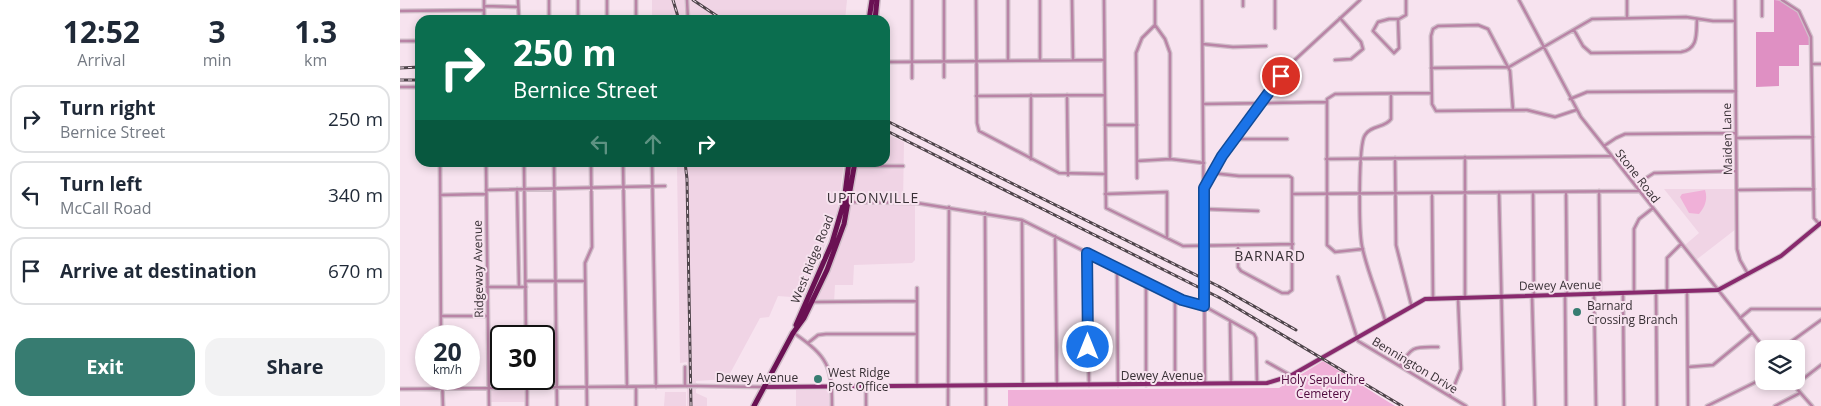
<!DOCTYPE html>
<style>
body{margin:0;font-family:"Open Sans",sans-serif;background:#f2f2f3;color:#1f2937;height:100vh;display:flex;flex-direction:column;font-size:19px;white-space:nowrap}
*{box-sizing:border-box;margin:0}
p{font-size:16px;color:#747a83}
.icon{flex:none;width:28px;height:28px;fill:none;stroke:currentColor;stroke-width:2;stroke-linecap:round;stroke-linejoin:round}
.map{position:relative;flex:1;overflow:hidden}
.side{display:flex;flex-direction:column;background:#fff;width:400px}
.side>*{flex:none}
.banner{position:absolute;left:15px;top:15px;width:475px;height:152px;border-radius:15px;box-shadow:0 2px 8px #0003;background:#0b6e4f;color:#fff;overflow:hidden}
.fabs{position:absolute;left:1355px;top:340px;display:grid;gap:10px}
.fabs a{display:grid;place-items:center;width:50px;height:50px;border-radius:10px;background:#fff;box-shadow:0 2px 8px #0003;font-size:25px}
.speed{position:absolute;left:15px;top:325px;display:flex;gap:10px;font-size:25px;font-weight:700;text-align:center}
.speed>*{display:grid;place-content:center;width:65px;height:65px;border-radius:50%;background:#fff;box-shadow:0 2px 8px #0003;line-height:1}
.speed small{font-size:12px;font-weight:400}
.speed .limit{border:2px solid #111;border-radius:8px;background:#fff;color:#111}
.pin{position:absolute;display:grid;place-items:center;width:42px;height:42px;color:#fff;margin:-21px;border:2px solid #fff;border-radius:50%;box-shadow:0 1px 5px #0007}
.me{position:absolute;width:55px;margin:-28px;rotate:0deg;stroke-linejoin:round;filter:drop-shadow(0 0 4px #0008)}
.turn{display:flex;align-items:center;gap:18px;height:105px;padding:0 15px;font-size:22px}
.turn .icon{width:65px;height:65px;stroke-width:2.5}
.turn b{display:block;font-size:35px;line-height:42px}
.lanes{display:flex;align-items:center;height:48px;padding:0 15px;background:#0003;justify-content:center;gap:25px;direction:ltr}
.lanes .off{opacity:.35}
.eta{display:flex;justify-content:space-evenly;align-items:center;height:85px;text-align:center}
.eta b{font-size:30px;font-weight:700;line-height:35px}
.button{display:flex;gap:10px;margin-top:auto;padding:10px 15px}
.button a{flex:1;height:58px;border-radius:15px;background:#377c71;color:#fff;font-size:20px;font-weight:700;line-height:58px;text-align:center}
.button a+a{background:#f2f2f3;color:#1f2937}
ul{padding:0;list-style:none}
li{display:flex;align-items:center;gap:15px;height:68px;margin:0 10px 8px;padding:0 5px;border:2px solid #e0e1e3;border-radius:15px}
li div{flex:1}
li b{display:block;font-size:19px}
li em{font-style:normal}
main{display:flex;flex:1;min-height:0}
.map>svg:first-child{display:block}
</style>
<main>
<section class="side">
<div class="eta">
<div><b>12:52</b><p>Arrival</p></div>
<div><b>3</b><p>min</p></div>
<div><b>1.3</b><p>km</p></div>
</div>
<ul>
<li><svg class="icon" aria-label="right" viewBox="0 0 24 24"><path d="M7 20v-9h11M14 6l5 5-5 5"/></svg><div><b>Turn right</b><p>Bernice Street</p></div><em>250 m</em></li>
<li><svg class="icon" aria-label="left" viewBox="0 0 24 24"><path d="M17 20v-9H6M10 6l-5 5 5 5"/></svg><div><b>Turn left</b><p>McCall Road</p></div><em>340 m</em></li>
<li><svg class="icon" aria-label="arrive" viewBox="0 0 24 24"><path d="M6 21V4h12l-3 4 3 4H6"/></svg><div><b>Arrive at destination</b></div><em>670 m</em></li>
</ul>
<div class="button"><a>Exit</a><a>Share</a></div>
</section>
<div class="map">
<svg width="1421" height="406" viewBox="0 0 1421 406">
<rect width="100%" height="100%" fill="#f7e3ef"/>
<!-- built -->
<path fill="#f0d4e5" d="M252 0H447L445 20H252Z
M485 133 504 142 503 204H515V260L512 263 454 265 453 285H435L434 302H412L439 240 455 163 485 162Z
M267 163H444L437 215 404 298 378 296 369 317 360 318 327 379 296 381V393L307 398V406H287V362L280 363 277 165 267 164Z
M1264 189H1335L1336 229 1296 260 1285 245 1299 233Z
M88 368H101V379H127V402H89Z
M396 390H426L429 394 430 406H396Z
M265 392H286V406H264Z"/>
<!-- green -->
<path fill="#f0b0d8" d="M1305 190C1308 199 1305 207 1299 214L1289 213 1280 197 1282 194Z
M923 361 995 406H608V390L879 388Z"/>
<!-- forest -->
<path fill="#df90c3" d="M1374 0C1398 0 1408 25 1411 45H1399V66H1379V86L1356 87V32H1374Z"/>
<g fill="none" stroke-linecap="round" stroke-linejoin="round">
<!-- minor casing -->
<g stroke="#d1bfca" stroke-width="5">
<path id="minor" d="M84 0V20
M118 0 119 20
M149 0V20
M178 0V20
M207 0V20
M236 0V20
M287 0 288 20
M512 0V78
M544 0V77
M576 0 577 123 579 131 659 173 705 174
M608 0V60
M672 0 673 60
M704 0 706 208 783 246 893 244
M802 0 805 383
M843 0V6
M875 0V28
M1119 0 1181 117 1365 349
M1227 0V18
M1335 0 1337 249 1340 260 1348 274
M1382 0 1399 11 1411 37 1414 218 1419 224
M84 6 118 7
M0 11 84 10
M1362 16V0
M989 19H998L999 48 994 53 973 31 978 22Z
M999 19 1006 15V0
M755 25 765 39 770 53V159
M1174 30 1183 46 1191 53 1281 52C1299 49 1296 33 1297 19
M0 41H20
M803 44 833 47 866 46
M640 60V0
M935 60 951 59 963 49 961 42 940 18
M485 62 703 60
M1413 64H1421
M1031 68 1109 67 1192 19 1286 17 1313 21H1335
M0 87H20
M631 95V159
M667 95 668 175
M576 96 705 95
M1170 99 1187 92 1336 91
M803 104 926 102
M1113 110 1110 71 1088 29 1078 25 1038 26 1033 29 1031 36 1032 104 1036 111 1127 110 1155 117 1176 110
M705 125H737
M1336 138 1413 137
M834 139H887
M1204 146 1216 138 1225 134 1336 133
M1065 157V297
M995 158 996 245 1011 304
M926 159 1211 156
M737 161 770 159 804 163
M40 162 41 336
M86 162 89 406
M124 162 126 336
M154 162 157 406
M223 162 227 387
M252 162 256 387
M455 166H503
M812 173 839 176H889L892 178V290L888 293H882L841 271 838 267V245
M737 178 736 53 742 38 755 25V0
M1235 185 1254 173 1336 171
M804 188 822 156 886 68 960 0
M117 189 119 287
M86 190 265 186
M1337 190 1414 189
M1199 191 1200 293
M1099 192 1104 406
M1133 192 1134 295
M1166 192 1167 295
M705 194 767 192V238
M892 194 1239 191
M1032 194 1033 298
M40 195 86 194
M447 202 517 203 622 220 782 300 804 306 854 334 856 338 857 382
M804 209 858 211
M585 213 586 406
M622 220 623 385
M655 236 657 385
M963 249 935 252 927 245V99L935 94 1031 93
M687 254 689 385
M717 269 718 385
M938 277 958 341 1066 406
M126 281H185
M746 282V385
M87 287H126
M1267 291V258L1281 244
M1234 292V229L1239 219 1253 208
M1287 292 1288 406
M1256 293 1257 406
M1223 294 1224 406
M1132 295 1135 406
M1165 295 1166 406
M1194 295 1196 406
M413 302 517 301
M41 316H87
M1340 318 1351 309H1421
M985 320C978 295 967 271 962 246 959 231 958 145 965 135 971 125 985 128 991 119V94
M830 321 831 382
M394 333C428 357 432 366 432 406
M408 343 418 335 426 334H517
M1381 349 1421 320
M867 362 890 375
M1000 366C1012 345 1015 347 1038 347
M285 367V386
M1288 367 1313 365 1352 333
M42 379 43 406
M127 379V406
M1390 381 1412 406
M775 384V297
M297 386 363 387
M466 386V406
M517 386V288
M1394 386 1421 365
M236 388V406
M0 389 287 386
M1050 396 1061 369 1058 298
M187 406 185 263 192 247 191 162
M548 406 549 207
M1307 406 1364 378
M1375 406 1400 393"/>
</g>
<!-- major casing -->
<g stroke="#d1bfca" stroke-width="6">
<path id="major" d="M364 387 867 383 890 376 1025 299 1318 290 1381 256 1421 223"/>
</g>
<!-- highway casing -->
<g stroke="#d1bfca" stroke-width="8">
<path id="highway" d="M469 20 472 0
M475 20 477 0
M396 325 432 243 444 202 449 162
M354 406 393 333 404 318 427 270 444 224 455 162"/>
</g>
<!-- minor -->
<use href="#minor" stroke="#b984a6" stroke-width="2.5"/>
<!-- major -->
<use href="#major" stroke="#88296d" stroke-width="4"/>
<!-- highway -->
<use href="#highway" stroke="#6a1153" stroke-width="5"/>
<!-- rail casing -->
<g stroke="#4f454b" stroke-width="3">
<path id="rail" d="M273 0 279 20
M293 0 323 20
M0 68 20 67
M0 80H20
M485 120 820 287 896 330
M485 130 822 299 1002 406
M285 162 287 179 291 406"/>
</g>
<!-- rail -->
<use href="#rail" stroke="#f7e3ef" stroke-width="1" stroke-dasharray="4" stroke-linecap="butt"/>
<!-- minor-bridge casing -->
<g stroke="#d1bfca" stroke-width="5" stroke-linecap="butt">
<path id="minor-bridge" d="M287 386H297"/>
</g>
<!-- minor-bridge -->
<use href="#minor-bridge" stroke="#b984a6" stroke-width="2.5"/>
</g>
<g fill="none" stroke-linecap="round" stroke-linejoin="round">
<!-- route casing -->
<g stroke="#114b97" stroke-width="12">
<path id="route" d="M688 347 687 253 782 300 804 306V188L822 156 881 76"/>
</g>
<!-- route -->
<use href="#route" stroke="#1a73e8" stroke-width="9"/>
</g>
<!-- markers -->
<g fill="#377c71" stroke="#f7e3ef" stroke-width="2">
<circle cx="1177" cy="312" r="5"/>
<circle cx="418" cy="379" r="5"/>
</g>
<g text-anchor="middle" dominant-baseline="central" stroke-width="4" stroke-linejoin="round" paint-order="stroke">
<!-- street labels -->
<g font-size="12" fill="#383035" stroke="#f7e3ef">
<text transform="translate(1327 139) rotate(-91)">Maiden Lane</text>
<text transform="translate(1238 176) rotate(52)">Stone Road</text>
<text transform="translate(412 259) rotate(-68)">West Ridge Road</text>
<text transform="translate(78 269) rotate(-91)">Ridgeway Avenue</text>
<text transform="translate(1160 285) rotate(-1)">Dewey Avenue</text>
<text transform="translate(1015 365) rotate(31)">Bennington Drive</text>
<text x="762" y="375">Dewey Avenue</text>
<text x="357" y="377">Dewey Avenue</text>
</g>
<!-- poi labels -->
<g font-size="12" fill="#383035" stroke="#f7e3ef" text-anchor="start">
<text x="1187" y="305">Barnard<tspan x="1187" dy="14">Crossing Branch</tspan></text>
<text x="428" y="372">West Ridge<tspan x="428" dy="14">Post Office</tspan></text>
</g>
<!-- park labels -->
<g font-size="12" fill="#500a3e" stroke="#f7e3ef">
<text x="923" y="379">Holy Sepulchre<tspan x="923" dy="14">Cemetery</tspan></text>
</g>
<!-- neighbourhood labels -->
<g font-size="14" letter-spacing="1" fill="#383035" stroke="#f7e3ef">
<text x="473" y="197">UPTONVILLE</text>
<text x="870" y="255">BARNARD</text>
</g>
</g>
</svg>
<div class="fabs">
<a><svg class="icon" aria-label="layers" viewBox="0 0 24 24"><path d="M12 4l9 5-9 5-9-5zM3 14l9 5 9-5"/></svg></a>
</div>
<div class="speed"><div>20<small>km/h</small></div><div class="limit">30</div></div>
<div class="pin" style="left:881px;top:76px;background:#d93025"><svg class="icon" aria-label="arrive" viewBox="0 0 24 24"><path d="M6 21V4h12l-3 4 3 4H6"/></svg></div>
<svg class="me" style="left:688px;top:347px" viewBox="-20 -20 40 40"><circle r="17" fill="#1a73e8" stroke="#fff" stroke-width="3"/><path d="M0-11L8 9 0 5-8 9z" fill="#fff"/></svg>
<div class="banner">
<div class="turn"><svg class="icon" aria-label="right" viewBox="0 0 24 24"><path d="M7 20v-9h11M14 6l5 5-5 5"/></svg><div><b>250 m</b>Bernice Street</div></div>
<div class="lanes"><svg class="icon off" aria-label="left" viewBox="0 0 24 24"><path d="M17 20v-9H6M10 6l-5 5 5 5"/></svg><svg class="icon off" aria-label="ahead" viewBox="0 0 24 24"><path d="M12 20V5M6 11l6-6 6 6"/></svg><svg class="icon" aria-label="right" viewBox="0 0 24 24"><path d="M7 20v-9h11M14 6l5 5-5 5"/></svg></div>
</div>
</div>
</main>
